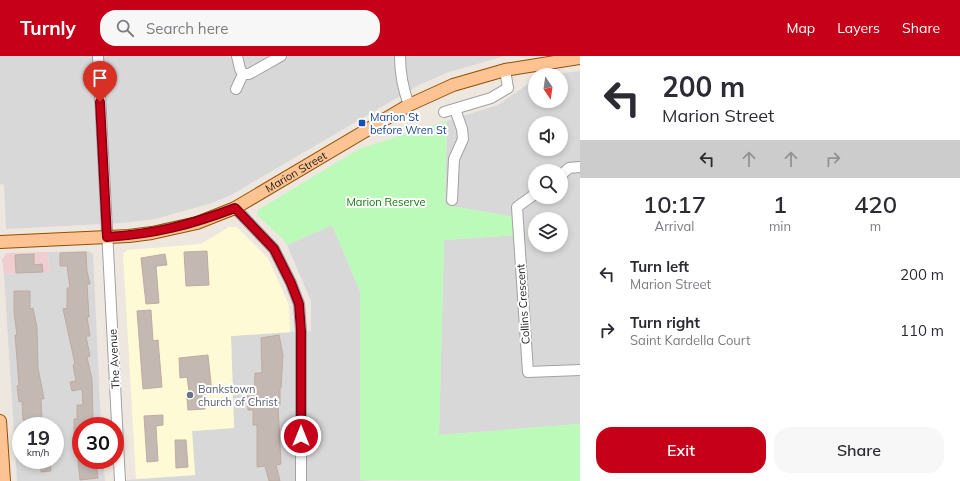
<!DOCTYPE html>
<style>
body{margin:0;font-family:Mulish,sans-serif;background:#f7f7f7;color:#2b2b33;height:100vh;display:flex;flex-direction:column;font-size:15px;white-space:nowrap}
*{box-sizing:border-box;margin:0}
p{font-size:13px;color:#7c7c81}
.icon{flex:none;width:22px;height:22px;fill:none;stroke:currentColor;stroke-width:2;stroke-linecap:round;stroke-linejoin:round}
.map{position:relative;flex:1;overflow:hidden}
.drawer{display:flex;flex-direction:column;background:#fff;width:380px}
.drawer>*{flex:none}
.top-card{background:#fff;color:#2b2b33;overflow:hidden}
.needle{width:26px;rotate:167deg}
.tools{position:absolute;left:528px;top:12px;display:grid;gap:8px}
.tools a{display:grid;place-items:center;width:40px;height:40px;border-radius:50%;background:#fff;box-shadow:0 2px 6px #0003;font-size:20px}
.speed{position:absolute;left:12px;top:361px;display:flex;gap:8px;font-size:20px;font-weight:700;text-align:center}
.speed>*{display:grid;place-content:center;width:52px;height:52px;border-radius:50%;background:#fff;box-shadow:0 2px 6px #0003;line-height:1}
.speed small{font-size:10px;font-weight:400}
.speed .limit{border:6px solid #d22;background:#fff;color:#111}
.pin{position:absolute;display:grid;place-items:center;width:34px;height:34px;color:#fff;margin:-41px -17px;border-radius:50% 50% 50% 0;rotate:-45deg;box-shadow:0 0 4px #0007}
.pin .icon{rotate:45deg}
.me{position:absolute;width:44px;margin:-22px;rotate:0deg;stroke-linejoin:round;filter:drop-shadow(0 0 3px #0008)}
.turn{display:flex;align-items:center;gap:14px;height:84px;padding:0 16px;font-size:18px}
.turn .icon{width:52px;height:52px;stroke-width:2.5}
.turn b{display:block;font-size:28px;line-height:34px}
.lanes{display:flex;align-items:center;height:38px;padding:0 16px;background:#0003;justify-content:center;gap:20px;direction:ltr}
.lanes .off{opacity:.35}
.eta{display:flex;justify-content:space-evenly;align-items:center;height:68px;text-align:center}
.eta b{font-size:24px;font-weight:600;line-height:28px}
.cta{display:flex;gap:8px;margin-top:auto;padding:8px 16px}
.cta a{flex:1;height:46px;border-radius:16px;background:#c50018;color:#fff;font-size:16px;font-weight:600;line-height:46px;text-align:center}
.cta a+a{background:#f7f7f7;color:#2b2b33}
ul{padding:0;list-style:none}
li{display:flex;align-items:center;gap:12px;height:56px;padding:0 16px}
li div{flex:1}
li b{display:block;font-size:15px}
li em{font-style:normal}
header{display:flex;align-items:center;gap:24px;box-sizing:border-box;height:56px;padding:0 20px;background:#c50018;color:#fff}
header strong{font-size:19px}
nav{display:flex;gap:22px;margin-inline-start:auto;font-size:14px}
.search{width:280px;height:36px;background:#f7f7f7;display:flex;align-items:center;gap:10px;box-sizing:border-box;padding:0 14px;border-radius:16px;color:#7c7c81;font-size:15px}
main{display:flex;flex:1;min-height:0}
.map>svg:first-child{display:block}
</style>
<header>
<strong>Turnly</strong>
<div class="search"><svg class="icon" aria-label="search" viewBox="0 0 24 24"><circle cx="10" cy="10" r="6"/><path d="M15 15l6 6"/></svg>Search here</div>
<nav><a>Map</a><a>Layers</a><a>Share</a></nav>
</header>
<main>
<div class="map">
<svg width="580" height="425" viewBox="0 0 580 425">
<rect width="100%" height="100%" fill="#ede7e0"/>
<!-- residential -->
<path fill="#d9d8d8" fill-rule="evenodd" d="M0 0H505L449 16 419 29 231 139 212 147 155 163 122 167 6 173 4 129 0 128Z
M580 15V368L439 379 444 184 516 179 515 161 445 149 447 65 498 49 535 23V45H561V19H549ZM535 67H561V93H535ZM535 115H561V141H535ZM535 163H561V189H535Z
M332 169 360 235V424L373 425H113L195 419 192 375 234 372 231 280 311 275V245L287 189Z
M88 195 93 198 101 370H81V404H103L105 425H17L4 218 49 215 48 196ZM21 370H55V404H21Z"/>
<!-- commercial -->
<path fill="#efcdd0" d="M48 196 49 216 4 218 2 203 7 197Z"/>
<!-- education -->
<path fill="#fffad6" d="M229 171H237L268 202 289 249 290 276 231 280 234 372 192 375 195 419 136 423 123 197 128 194 201 188Z"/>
<!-- park -->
<path fill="#bcfab9" d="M447 65 445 149 515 161 517 179 444 184 439 379 580 368V425L360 424V235L332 169 287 189 283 183 257 159 258 154 359 93Z"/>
<!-- building -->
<path fill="#c4b8b3" stroke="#bfaba2" d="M207 195 209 229 186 230 184 196Z
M86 196 87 215 90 228H87L89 261H87L90 280H86L90 300 87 301 92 323 93 363 95 362 96 370H81V378L74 379V363H77V349H83L82 333 72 335 70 326 76 325 73 309 75 308 63 253 67 252V232H70L67 210H60V197Z
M34 198V209L42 208 43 216 16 217 15 199Z
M165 198 167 209 156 210 159 247 146 248 141 202Z
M14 235H30V253L33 252 37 271 38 312 44 343H41L42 363H37L38 370H26L25 364H23L22 345 19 346 17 330 19 329 16 291 15 279H17L14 256Z
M151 254 153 285 158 284 162 331 143 333 137 255Z
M279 279 283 299 281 332H280V349H278L281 408 276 409 280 425H269L265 410 257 411V369H253V354H248L247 340H254L255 317H262L261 282Z
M208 299 212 337 204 338 205 353 188 354 187 342H190L187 321 180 322 179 302Z
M163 359V369L156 370 158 405 147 406 144 360Z
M175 384H186L188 411 176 412Z
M33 404H50L51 415 41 416V411H33Z
M78 404H96L98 422 80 424Z"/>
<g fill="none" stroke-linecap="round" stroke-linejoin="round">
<!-- minor casing -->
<g stroke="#a2a2a2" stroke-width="12">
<path id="minor" d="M98 0 120 425
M237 0 240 13 243 18H249L281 0
M400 0C400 17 403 33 409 49
M236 33 243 18
M444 56 491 42 508 32 505 14
M561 119 569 112 580 111
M535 138 517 151 528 316 580 314
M452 144 454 103 463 83 462 73 455 53
M235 152 274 193 291 227 299 248 301 275V425"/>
</g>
<!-- major casing -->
<g stroke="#915000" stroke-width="14">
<g id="major">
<path id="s1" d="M0 186 129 180 152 177 197 167 235 152 409 49 453 29 505 14 580 2"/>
<path d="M0 365 4 425"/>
</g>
</g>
<!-- minor -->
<use href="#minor" stroke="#fff" stroke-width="10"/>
<!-- major -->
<use href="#major" stroke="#fec393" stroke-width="12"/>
</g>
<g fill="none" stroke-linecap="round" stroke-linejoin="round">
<!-- route casing -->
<g stroke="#800010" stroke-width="10">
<path id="route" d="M100 46 107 181C155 178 190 169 235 152L274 193 291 227 299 248 301 275V380"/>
</g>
<!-- route -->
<use href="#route" stroke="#c50018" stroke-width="7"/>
</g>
<!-- markers -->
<rect fill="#1a4fb4" stroke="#fff" stroke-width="1.5" x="358" y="63" width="8" height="8" rx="2"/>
<circle fill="#6b7280" stroke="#fff" stroke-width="1.5" cx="190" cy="339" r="4"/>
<g text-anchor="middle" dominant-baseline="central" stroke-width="4" stroke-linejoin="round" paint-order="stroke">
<!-- transit labels -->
<g font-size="11" fill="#164399" stroke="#fff" text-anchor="start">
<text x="370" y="61">Marion St<tspan x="370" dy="13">before Wren St</tspan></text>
</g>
<!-- street labels -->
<g font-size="11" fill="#1b1b1b" stroke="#fff">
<text stroke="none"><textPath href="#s1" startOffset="310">Marion Street</textPath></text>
<text transform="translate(523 248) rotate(-94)">Collins Crescent</text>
<text transform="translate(114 303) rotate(-93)">The Avenue</text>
</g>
<!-- park labels -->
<g font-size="11" fill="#0c7908" stroke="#fff">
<text x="386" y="146">Marion Reserve</text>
</g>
<!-- worship labels -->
<g font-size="11" fill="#5b616d" stroke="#fff" text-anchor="start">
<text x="198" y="333">Bankstown<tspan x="198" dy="13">church of Christ</tspan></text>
</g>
</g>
</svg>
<div class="tools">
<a><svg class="needle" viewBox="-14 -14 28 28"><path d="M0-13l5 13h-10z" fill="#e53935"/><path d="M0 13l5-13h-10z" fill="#7c7c81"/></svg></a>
<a><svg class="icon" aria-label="sound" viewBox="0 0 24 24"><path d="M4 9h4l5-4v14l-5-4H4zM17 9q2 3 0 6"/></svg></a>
<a><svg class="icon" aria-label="search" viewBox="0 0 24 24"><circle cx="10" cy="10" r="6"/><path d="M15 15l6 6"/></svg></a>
<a><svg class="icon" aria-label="layers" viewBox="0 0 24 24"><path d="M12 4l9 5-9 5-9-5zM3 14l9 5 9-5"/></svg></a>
</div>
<div class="speed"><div>19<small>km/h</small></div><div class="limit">30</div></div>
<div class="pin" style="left:100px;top:46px;background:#d93025"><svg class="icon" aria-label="arrive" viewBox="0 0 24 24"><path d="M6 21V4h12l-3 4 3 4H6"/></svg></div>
<svg class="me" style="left:301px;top:380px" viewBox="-20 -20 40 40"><circle r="17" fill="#c50018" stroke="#fff" stroke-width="3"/><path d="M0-11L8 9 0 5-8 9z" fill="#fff"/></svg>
</div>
<section class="drawer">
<div class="top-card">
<div class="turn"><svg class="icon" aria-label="left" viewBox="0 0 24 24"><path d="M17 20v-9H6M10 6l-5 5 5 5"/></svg><div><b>200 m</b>Marion Street</div></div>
<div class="lanes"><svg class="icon" aria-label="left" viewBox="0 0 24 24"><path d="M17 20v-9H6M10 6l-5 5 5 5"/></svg><svg class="icon off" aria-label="ahead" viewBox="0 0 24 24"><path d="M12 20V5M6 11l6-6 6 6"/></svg><svg class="icon off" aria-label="ahead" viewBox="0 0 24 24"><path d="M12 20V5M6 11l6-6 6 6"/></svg><svg class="icon off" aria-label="right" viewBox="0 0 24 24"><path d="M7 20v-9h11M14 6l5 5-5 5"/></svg></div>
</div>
<div class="eta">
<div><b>10:17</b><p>Arrival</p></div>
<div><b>1</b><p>min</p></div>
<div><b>420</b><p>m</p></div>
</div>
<ul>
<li><svg class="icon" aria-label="left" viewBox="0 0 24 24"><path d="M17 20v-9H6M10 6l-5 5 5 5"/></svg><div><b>Turn left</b><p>Marion Street</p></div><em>200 m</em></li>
<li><svg class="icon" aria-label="right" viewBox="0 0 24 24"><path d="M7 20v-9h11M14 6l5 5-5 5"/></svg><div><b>Turn right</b><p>Saint Kardella Court</p></div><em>110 m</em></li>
</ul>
<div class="cta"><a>Exit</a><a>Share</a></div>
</section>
</main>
